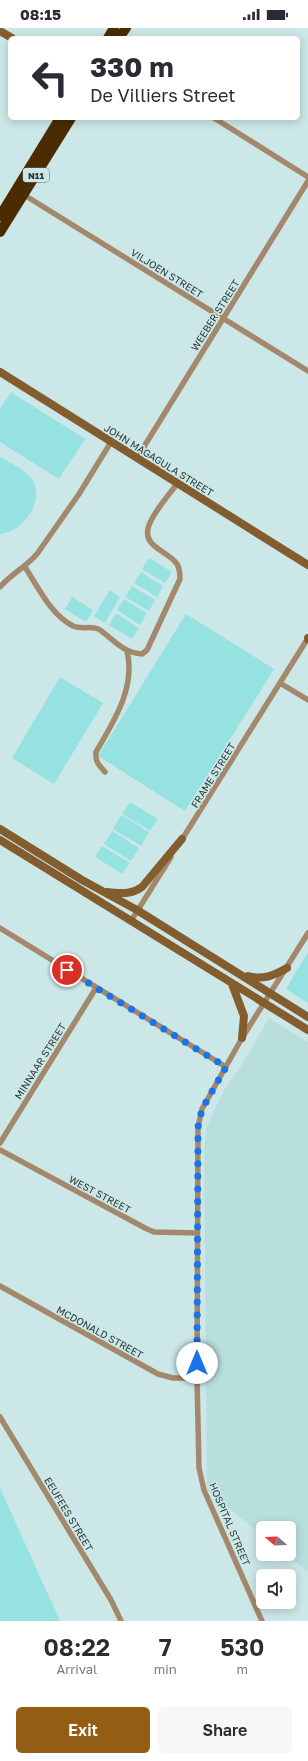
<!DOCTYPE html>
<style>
body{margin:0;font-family:"Golos Text",sans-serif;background:#f7f7f7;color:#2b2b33;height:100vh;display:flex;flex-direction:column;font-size:15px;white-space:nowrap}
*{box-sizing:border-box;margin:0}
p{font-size:13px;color:#7c7c81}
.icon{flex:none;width:22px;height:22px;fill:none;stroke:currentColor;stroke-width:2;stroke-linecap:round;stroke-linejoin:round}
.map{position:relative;height:1593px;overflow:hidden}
.sheet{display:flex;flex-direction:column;background:#fff;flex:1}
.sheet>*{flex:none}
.banner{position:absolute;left:8px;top:8px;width:292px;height:84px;border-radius:6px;box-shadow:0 2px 10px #0003;background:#fff;color:#2b2b33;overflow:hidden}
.needle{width:26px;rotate:289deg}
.controls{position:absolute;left:256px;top:1493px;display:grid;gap:8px}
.controls a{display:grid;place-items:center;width:40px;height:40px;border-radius:6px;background:#fff;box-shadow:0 2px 10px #0003;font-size:20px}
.pin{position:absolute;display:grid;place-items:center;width:34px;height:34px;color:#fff;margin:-17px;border:2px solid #fff;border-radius:50%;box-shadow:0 1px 4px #0007}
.me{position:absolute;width:44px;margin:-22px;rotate:0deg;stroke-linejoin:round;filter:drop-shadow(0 0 3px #0008)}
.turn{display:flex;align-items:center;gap:14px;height:84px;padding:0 16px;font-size:18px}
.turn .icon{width:52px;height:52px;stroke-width:2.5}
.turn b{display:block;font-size:28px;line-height:34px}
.eta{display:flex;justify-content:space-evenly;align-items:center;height:68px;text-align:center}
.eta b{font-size:24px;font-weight:600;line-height:28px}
.button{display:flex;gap:8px;margin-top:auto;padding:8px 16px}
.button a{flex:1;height:46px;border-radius:6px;background:#935e14;color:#fff;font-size:16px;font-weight:600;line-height:46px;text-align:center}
.button a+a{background:#f7f7f7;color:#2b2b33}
.status{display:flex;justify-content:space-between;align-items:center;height:28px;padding:0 20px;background:#fff;direction:ltr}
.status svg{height:11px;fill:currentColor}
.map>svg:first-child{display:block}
</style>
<div class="status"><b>08:15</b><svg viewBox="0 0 49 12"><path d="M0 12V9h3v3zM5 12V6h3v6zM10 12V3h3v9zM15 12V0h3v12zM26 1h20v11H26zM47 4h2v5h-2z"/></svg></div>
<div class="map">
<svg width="308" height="1593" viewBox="0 0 308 1593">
<rect width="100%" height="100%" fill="#cce7e7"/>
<!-- built -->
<path fill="#b9dede" d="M269 990 308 1014V1544L286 1526H289V1500H263V1508L207 1462 204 1122 207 1098 224 1062 241 1038Z"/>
<!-- green -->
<path fill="#96e2e1" d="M11 364 85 411 59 451 0 414V381Z
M0 429C10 435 27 442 33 453 44 475 23 504 0 506Z
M149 530 172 544 165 555 142 541Z
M141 544 163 558 157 569 134 555Z
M132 558 155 572 149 583 125 569Z
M110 562 120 569 105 595 94 588Z
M72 569 93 582 86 594 65 581Z
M124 571 147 585 140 597 117 582Z
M116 585 139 600 132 611 109 597Z
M186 586 274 641 185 783 98 728Z
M60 649 103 675 54 756 12 730Z
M130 774 158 791 150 803 122 786Z
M121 787 149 804 141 818 113 801Z
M112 803 139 820 131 833 104 816Z
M102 818 130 835 122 846 95 829Z
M308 924V975L286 961Z
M0 1460 60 1593H0Z"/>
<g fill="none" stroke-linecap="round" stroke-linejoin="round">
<!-- street -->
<path stroke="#a4886b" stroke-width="5.5" d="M214 90 308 149
M21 165 308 343
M137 430 308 153
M25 539C38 559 51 587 73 598 82 602 92 597 100 602 114 612 123 625 142 626L147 622 180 551C180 546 180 541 177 536 167 522 141 519 149 497 155 482 168 468 177 456
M0 559C11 546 26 539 37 526L79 466 111 414
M280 655 308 672
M105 744C99 737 95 734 96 724 114 693 136 659 127 623
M181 813 308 610
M131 893 171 829
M0 900 226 1039
M0 1115 96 960
M0 1122 145 1200 154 1204 197 1205
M0 1258 158 1346 173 1350H197
M0 1389 111 1572 121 1593
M262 1593 204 1462 199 1440 197 1350 198 1099 202 1081 242 1010 308 905"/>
<!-- secondary -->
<path stroke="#845d2f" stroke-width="8" d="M0 3 12 10
M0 344 308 537
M308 611V610
M0 801 82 852 137 882 308 989
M0 812 308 1002
M107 864C121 865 131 867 142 859L182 811
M248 948C263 952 273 948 287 940
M232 956 244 988 242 1010"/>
<!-- highway -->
<path stroke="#4b2b00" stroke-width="10" d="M108 10 114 0
M119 10 126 0
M0 188 60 90
M0 204 71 90"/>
</g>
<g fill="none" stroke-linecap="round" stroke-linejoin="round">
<!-- route -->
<path stroke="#1a73e8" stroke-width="7" stroke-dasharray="0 12.6" d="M67 942 226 1039 202 1081 198 1099 197 1335"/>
</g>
<g text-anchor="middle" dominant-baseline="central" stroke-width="3.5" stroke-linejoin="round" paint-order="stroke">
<!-- shield labels -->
<rect fill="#cce7e7" stroke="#5c6c6c" stroke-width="1" x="23" y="140" width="26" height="14" rx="3"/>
<g font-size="9" font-weight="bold" fill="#2c3737">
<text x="36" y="147">N11</text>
</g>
<!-- street labels -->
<g font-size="10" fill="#2c3737" stroke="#cce7e7">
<text transform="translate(167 245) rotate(32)">VILJOEN STREET</text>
<text transform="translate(215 287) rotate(-58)">WEEBER STREET</text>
<text transform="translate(159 432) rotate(32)">JOHN MAGAGULA STREET</text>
<text transform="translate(213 747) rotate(-58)">FRAME STREET</text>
<text transform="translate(40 1033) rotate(-58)">MINNAAR STREET</text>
<text transform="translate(100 1166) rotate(28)">WEST STREET</text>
<text transform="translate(100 1304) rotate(29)">MCDONALD STREET</text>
<text transform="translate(69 1486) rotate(59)">EEUFEES STREET</text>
<text transform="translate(230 1496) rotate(67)">HOSPITAL STREET</text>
</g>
</g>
</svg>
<div class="controls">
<a><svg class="needle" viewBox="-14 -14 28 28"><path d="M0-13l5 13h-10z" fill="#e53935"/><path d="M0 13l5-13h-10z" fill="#7c7c81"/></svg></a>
<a><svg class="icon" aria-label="sound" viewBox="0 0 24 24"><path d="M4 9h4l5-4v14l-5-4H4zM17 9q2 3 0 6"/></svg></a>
</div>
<div class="pin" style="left:67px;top:942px;background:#d93025"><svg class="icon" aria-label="arrive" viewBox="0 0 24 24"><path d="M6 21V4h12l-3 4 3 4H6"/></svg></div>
<svg class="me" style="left:197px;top:1335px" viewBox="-20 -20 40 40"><circle r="19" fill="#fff"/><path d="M0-13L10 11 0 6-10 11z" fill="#1a73e8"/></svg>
<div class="banner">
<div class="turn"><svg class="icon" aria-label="left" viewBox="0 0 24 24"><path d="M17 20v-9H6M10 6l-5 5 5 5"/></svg><div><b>330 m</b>De Villiers Street</div></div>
</div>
</div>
<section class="sheet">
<div class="eta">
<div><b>08:22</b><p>Arrival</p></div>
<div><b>7</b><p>min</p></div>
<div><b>530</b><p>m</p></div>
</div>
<div class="button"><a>Exit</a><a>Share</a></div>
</section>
